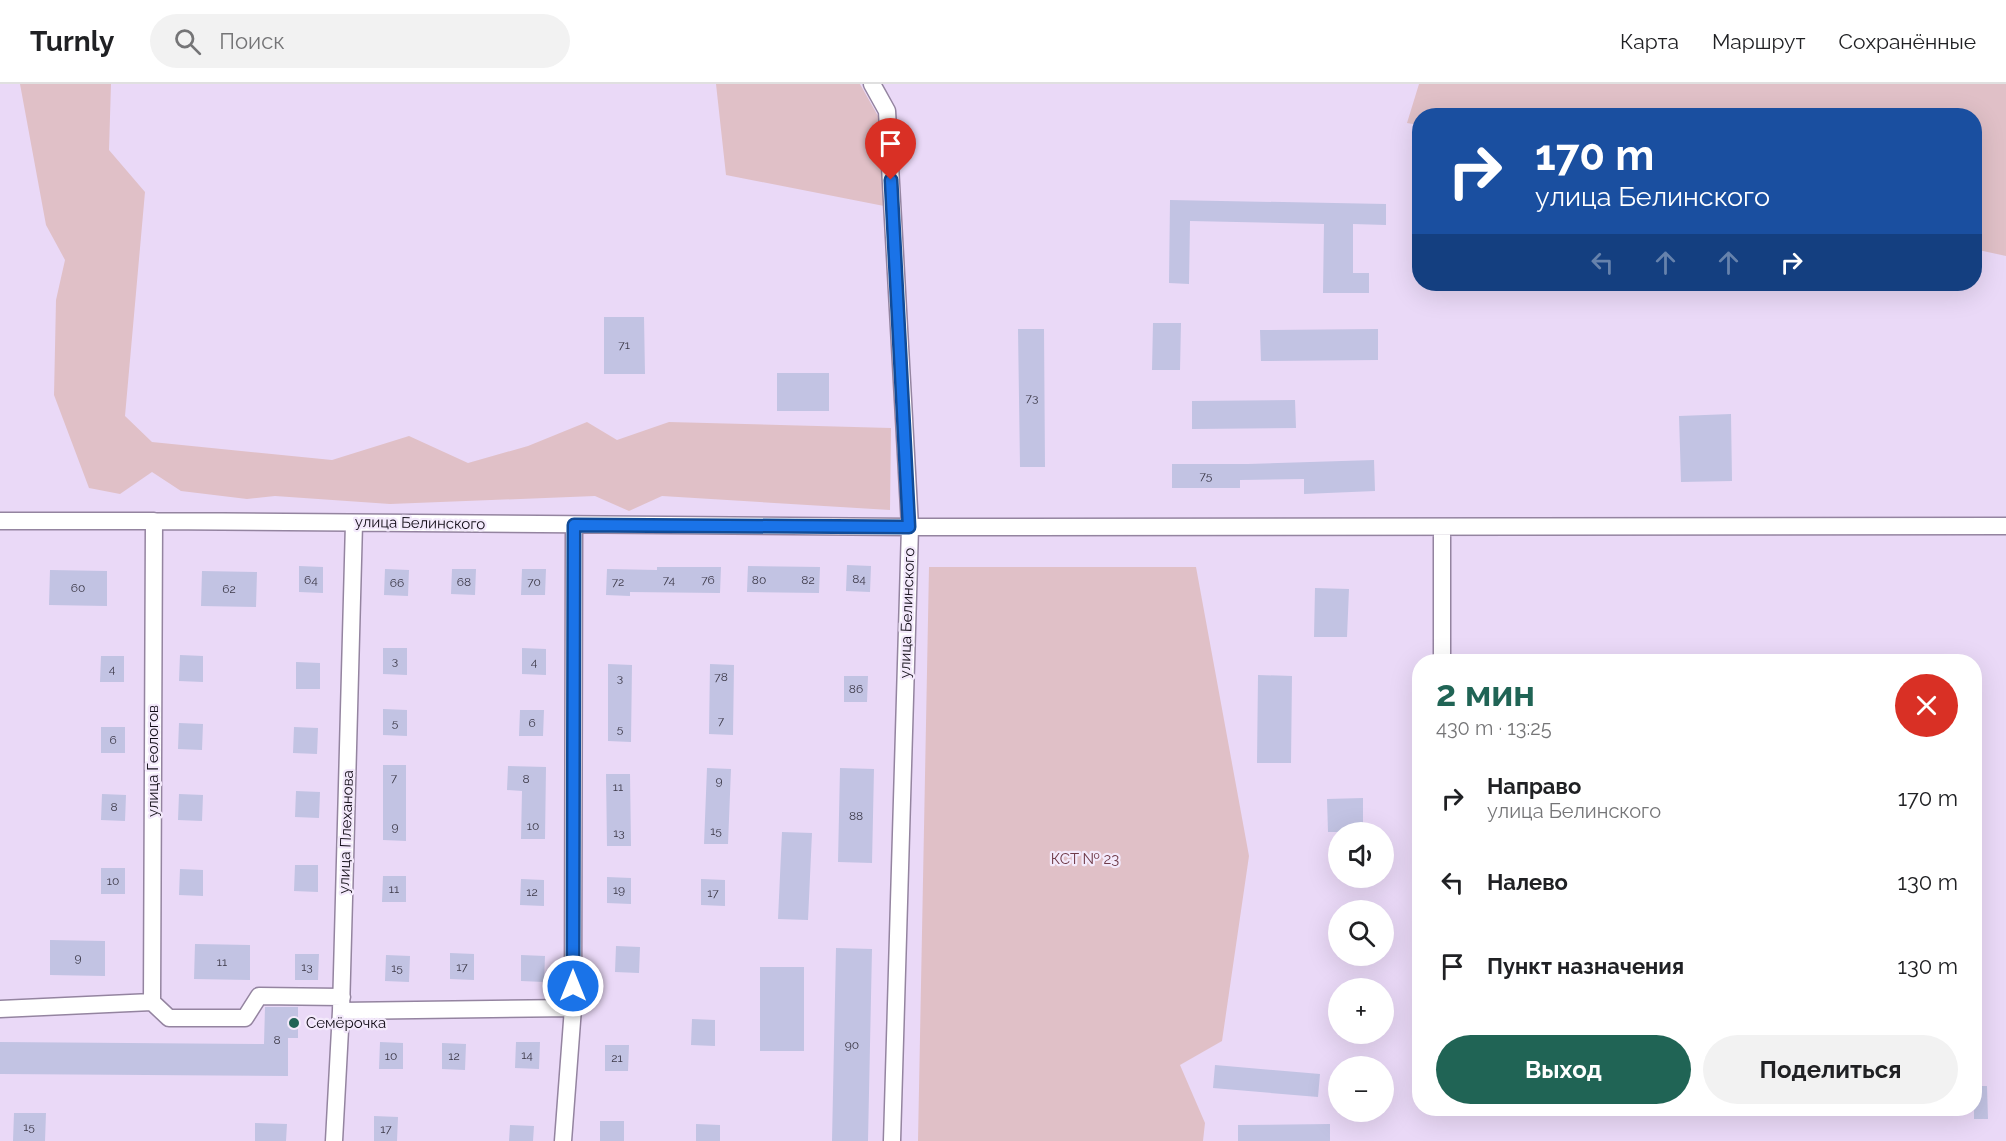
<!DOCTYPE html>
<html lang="ru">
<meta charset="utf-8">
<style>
body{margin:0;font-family:Raleway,sans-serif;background:#f2f2f2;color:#202124;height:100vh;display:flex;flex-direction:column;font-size:22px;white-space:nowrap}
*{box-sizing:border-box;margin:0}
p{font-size:20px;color:#757577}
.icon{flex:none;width:33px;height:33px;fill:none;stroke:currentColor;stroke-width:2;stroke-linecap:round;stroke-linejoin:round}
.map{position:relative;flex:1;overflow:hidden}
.details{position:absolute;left:1412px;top:570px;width:570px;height:462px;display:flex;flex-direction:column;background:#fff;border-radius:24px;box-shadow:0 6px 24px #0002}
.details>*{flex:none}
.banner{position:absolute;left:1412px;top:24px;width:570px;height:183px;border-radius:24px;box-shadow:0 6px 24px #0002;background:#1a4fa0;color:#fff;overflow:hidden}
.controls{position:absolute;left:1328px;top:738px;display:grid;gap:12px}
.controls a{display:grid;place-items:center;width:66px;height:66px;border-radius:50%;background:#fff;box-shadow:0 6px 24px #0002;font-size:30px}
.pin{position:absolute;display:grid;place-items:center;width:51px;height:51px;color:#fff;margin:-62px -26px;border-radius:50% 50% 50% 0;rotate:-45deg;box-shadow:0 0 6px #0007}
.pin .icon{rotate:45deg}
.me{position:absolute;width:66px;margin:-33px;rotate:0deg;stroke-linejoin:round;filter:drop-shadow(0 0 4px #0008)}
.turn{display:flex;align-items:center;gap:21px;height:126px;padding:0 24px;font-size:27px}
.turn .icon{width:78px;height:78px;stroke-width:2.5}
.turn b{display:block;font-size:42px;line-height:51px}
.lanes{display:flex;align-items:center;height:57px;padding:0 24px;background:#0003;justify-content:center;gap:30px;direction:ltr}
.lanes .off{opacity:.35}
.round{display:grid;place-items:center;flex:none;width:63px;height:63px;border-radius:32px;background:#f2f2f2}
.headline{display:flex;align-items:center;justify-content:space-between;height:102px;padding:0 24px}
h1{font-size:36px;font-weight:700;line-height:45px;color:#206455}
.primary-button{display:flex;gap:12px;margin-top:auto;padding:12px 24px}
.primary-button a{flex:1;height:69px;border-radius:36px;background:#206455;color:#fff;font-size:24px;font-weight:700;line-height:69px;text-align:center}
.primary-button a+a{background:#f2f2f2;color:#202124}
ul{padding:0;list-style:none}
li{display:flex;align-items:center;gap:18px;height:84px;padding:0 24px}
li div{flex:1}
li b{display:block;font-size:22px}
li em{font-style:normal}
header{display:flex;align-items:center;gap:36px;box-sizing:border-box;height:84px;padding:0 30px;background:#fff;border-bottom:2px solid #e0e0e0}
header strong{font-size:28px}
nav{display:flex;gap:33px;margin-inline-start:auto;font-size:21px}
.search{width:420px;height:54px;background:#f2f2f2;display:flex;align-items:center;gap:15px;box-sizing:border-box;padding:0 21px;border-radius:33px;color:#757577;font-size:22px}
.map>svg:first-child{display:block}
</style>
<header>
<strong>Turnly</strong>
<div class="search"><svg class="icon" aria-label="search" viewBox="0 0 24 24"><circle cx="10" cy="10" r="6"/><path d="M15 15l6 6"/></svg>Поиск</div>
<nav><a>Карта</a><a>Маршрут</a><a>Сохранённые</a></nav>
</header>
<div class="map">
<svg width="2006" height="1057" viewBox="0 0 2006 1057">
<rect width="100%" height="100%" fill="#ead9f7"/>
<!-- green -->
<path fill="#e0c0c7" d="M20 0H111L109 66 145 108 125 332 152 358 332 376 409 352 468 379 528 362 587 338 617 356 669 338 891 344 890 426 662 412 629 427 595 412 390 420 275 412 247 415 181 407 152 388 120 410 89 404 54 311 56 216 65 176 46 141Z
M716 0H860L878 32 884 122 726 91Z
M1419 0H2006V172L1974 165V32H1419V41L1407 39Z
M929 483H1196L1249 772 1222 957 1180 981 1205 1039 1203 1057H918Z"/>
<!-- building -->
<path fill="#c2c3e3" d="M1170 116 1386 120V141L1353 140V189H1369V209H1323L1324 140 1190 137 1189 200 1169 199Z
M604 233H644L645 290H604Z
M1153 239H1181L1180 286H1152Z
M1018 245H1044L1045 383H1020Z
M1378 245V276L1261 277 1260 246Z
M777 289H829V327H777Z
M1295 316 1296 344 1192 345V317Z
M1731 330 1732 397 1681 398 1679 332Z
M1374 376 1375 407 1304 410V395L1240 396V404H1172V380H1248Z
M847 481 871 482 870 508 846 507Z
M299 482 323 483V509L299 508Z
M748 482 820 483 819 509 747 508Z
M657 483H721L720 509 630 508V512L606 511 607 485 657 486Z
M385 485 409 486 408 512 384 511Z
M452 485H476L475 511 451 510Z
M522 485H546L545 511H521Z
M50 486 107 487V522L49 521Z
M202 487 257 488 256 523 201 522Z
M1315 504 1349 505 1347 553H1314Z
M383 564H407V591L383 590Z
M522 564 546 565V591L522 590Z
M180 571 203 572V598L179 597Z
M101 572H124V598H100Z
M296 578 320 579V605H296Z
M608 580 632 581 631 658 608 657Z
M710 580 734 581 733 651 709 650Z
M1258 591 1292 592 1291 679H1257Z
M844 592H868L867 618H844Z
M383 625 407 626V652L383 651Z
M520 626H544L543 652H519Z
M179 639 203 640 202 666 178 665Z
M101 643H125V669H101Z
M294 643 318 644 317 670 293 669Z
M383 681H406V757L383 756Z
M508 682 546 683 545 755H521L522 707 507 706Z
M707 684 731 685 728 760H704Z
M840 684 874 685 872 779 838 778Z
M606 690H630L631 762H607Z
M296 707 320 708 319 734 295 733Z
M102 710 126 711 125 737 101 736Z
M179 710 203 711 202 737 178 736Z
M1363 714V748H1328L1327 715Z
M782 748 812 749 808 836 778 835Z
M295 781H318V808L294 807Z
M101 784H125V810H101Z
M180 785 203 786V812L179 811Z
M383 792H406V818H382Z
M607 793 631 794V820L607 819Z
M521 795 544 796V822L520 821Z
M701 795 725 796V822L701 821Z
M50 856 105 857V892L50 891Z
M195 860 250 861V896L194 895Z
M616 862 640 863 639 889 615 888Z
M836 864 872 865 868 1057H832Z
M450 869 474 870V896L450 895Z
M295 870H319L318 896H295Z
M386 871 410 872 409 898 385 897Z
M521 871 545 872 544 898 521 897Z
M760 883H804V967H760Z
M265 923H298V954H288V992L0 990V958L264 960Z
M692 935 715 936V962L691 961Z
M380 958 403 959V985H379Z
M516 958H540L539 985 515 984Z
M442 959 466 960 465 986 442 985Z
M605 961H629L628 987H605Z
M1215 981 1320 990 1318 1013 1213 1004Z
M1974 1002H1987L1988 1035H1974Z
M14 1029H46L45 1057H13Z
M374 1032 398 1033 397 1057H374Z
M600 1037H624V1057H600Z
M255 1039 287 1040 286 1057H255Z
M696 1040 720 1041V1057H696Z
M1330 1040V1057H1238V1041Z
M510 1041 534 1042 533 1057H509Z"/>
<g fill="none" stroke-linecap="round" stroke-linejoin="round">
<!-- street casing -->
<g stroke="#9484a0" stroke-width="19">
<path id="street" d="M872 0 887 27 910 443 892 1057
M0 437H154L910 443 2006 442
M1442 578V443
M152 918 154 437
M0 925 152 918 169 934H245L259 912 342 913
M341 927 573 924
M334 1057 341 927 354 439
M563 1057 573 924 574 441"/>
</g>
<!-- street -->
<use href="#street" stroke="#fff" stroke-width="16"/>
</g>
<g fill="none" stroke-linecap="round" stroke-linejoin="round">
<!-- route casing -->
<g stroke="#114b97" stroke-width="15">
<path id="route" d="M573 902 574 441 909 443 891 96"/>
</g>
<!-- route -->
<use href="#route" stroke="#1a73e8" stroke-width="10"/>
</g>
<!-- markers -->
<circle fill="#206455" stroke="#f3e9fb" stroke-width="2" cx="294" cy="939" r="6"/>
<g text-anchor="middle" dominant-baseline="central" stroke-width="4.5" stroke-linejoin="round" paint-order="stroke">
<!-- number labels -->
<g font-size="12" fill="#3c3948">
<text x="624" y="261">71</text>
<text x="1032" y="314">73</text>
<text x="1206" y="392">75</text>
<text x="859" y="495">84</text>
<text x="311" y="496">64</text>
<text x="669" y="496">74</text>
<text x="708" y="496">76</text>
<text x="759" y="496">80</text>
<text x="808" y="496">82</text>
<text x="464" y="498">68</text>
<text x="534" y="498">70</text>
<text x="618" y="498">72</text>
<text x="397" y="499">66</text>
<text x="78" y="504">60</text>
<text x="229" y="505">62</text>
<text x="395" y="577">3</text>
<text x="534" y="578">4</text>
<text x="112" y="585">4</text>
<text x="721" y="593">78</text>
<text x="620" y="594">3</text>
<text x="856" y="605">86</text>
<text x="721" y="637">7</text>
<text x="395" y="639">5</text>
<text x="532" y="639">6</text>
<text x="620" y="645">5</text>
<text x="113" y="656">6</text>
<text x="394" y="694">7</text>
<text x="526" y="695">8</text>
<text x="719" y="697">9</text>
<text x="618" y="703">11</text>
<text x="114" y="723">8</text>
<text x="856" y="732">88</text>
<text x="533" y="742">10</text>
<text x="395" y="743">9</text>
<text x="716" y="747">15</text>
<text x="619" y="749">13</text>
<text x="113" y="797">10</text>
<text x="394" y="805">11</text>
<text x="619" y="806">19</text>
<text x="532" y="808">12</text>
<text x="713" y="809">17</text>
<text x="78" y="874">9</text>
<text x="222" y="878">11</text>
<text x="307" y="883">13</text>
<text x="462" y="883">17</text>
<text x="397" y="884">15</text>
<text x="277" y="956">8</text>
<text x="852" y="961">90</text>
<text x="527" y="971">14</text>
<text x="391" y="972">10</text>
<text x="454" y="972">12</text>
<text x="617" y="974">21</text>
<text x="29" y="1043">15</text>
<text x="386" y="1045">17</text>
</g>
<!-- street labels -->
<g font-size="15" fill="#100b15" stroke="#f3e9fb">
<text transform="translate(420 439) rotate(1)">улица Белинского</text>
<text transform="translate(907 529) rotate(-88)">улица Белинского</text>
<text transform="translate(153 677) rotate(-90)">улица Геологов</text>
<text transform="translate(346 748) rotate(-88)">улица Плеханова</text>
</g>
<!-- park labels -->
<g font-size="15" fill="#6f3a48" stroke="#f3e9fb">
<text x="1085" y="775">КСТ № 23</text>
</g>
<!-- poi labels -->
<g font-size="15" fill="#100b15" stroke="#f3e9fb" text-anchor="start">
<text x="306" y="939">Семёрочка</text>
</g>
</g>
</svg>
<div class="controls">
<a><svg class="icon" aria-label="sound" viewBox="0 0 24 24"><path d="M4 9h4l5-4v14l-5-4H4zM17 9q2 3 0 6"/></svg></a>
<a><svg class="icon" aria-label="search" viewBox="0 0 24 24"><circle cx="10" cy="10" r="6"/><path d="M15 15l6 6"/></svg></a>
<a>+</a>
<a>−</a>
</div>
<div class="pin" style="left:891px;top:96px;background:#d93025"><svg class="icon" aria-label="arrive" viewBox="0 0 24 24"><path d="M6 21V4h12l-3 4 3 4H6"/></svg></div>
<svg class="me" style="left:573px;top:902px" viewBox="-20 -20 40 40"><circle r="17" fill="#1a73e8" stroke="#fff" stroke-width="3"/><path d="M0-11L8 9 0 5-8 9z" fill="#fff"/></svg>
<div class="banner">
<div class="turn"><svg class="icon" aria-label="right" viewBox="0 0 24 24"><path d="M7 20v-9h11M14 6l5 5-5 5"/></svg><div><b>170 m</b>улица Белинского</div></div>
<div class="lanes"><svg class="icon off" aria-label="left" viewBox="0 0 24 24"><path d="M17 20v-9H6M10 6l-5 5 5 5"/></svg><svg class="icon off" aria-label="ahead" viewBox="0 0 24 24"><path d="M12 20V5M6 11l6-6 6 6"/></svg><svg class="icon off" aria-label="ahead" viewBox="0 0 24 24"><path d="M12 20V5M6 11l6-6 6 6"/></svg><svg class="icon" aria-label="right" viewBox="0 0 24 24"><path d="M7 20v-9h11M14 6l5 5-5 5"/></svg></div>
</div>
<section class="details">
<div class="headline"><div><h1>2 мин</h1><p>430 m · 13:25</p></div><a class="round" style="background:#d93025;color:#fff"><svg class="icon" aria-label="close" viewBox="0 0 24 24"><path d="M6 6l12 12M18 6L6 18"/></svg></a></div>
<ul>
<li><svg class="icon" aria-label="right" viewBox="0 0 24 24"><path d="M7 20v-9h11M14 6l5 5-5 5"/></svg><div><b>Направо</b><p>улица Белинского</p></div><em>170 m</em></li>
<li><svg class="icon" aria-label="left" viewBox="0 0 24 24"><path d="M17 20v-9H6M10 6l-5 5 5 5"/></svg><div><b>Налево</b></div><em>130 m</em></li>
<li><svg class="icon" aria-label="arrive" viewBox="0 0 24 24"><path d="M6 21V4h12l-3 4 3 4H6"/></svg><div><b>Пункт назначения</b></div><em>130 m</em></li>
</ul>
<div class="primary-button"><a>Выход</a><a>Поделиться</a></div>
</section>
</div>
